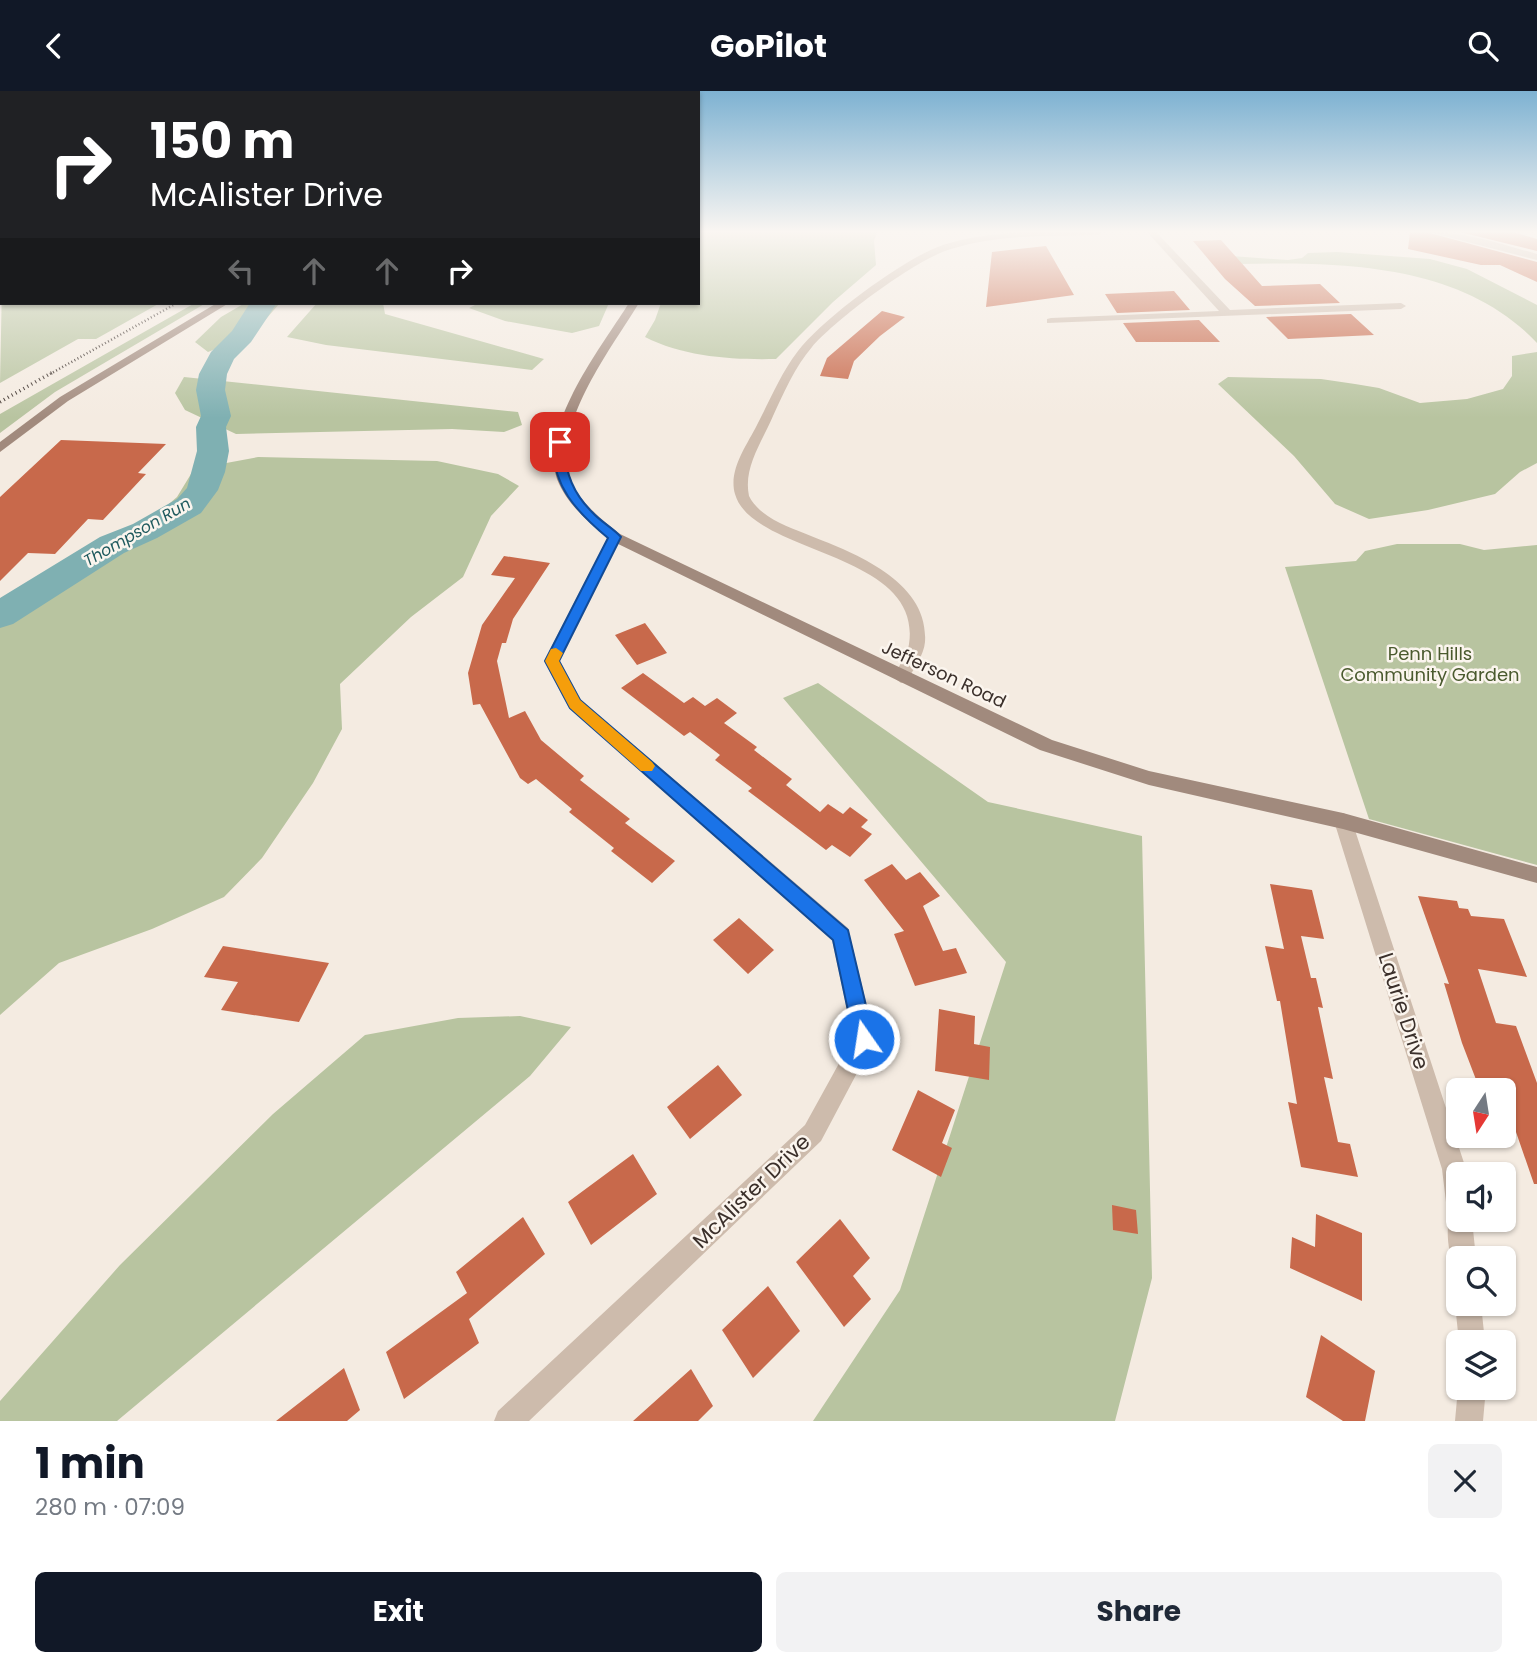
<!DOCTYPE html>
<meta charset="utf-8">
<style>
body{margin:0;font-family:Poppins,sans-serif;background:#f2f2f3;color:#1f2937;height:100vh;display:flex;flex-direction:column;font-size:26px;white-space:nowrap}
*{box-sizing:border-box;margin:0}
p{font-size:23px;color:#747a83}
.icon{flex:none;width:38px;height:38px;fill:none;stroke:currentColor;stroke-width:2;stroke-linecap:round;stroke-linejoin:round}
.map{position:relative;height:1330px;overflow:hidden}
.side{display:flex;flex-direction:column;background:#fff;flex:1}
.side>*{flex:none}
.banner{position:absolute;left:0px;top:0px;width:700px;height:214px;box-shadow:0 2px 5px #0004;background:#202124;color:#fff;overflow:hidden}
.needle{width:46px;rotate:192deg}
.buttons{position:absolute;left:1446px;top:987px;display:grid;gap:14px}
.buttons a{display:grid;place-items:center;width:70px;height:70px;border-radius:10px;background:#fff;box-shadow:0 2px 5px #0004;font-size:35px}
.pin{position:absolute;display:grid;place-items:center;width:60px;height:60px;color:#fff;margin:-30px;border-radius:14px;box-shadow:0 4px 10px #0006}
.me{position:absolute;width:77px;margin:-38px;rotate:347deg;stroke-linejoin:round;filter:drop-shadow(0 0 5px #0008)}
.turn{display:flex;align-items:center;gap:24px;height:147px;padding:0 35px;font-size:32px}
.turn .icon{width:91px;height:91px;stroke-width:2.5}
.turn b{display:block;font-size:49px;line-height:60px}
.lanes{display:flex;align-items:center;height:66px;padding:0 35px;background:#0003;justify-content:center;gap:35px;direction:ltr}
.lanes .off{opacity:.35}
.round{display:grid;place-items:center;flex:none;width:74px;height:74px;border-radius:10px;background:#f2f2f3}
.head{display:flex;align-items:center;justify-content:space-between;height:119px;padding:0 35px}
h1{font-size:42px;font-weight:700;line-height:52px;color:#111827}
.primary-button{display:flex;gap:14px;margin-top:auto;padding:14px 35px}
.primary-button a{flex:1;height:80px;border-radius:10px;background:#111827;color:#fff;font-size:28px;font-weight:700;line-height:80px;text-align:center}
.primary-button a+a{background:#f2f2f3;color:#1f2937}
header{display:flex;justify-content:space-between;align-items:center;height:91px;padding:0 35px;background:#111827;color:#fff;font-size:32px;font-weight:700}
.map>svg:first-child{display:block}
</style>
<header><svg class="icon" aria-label="back" viewBox="0 0 24 24"><path d="M15 5l-7 7 7 7"/></svg>GoPilot<svg class="icon" aria-label="search" viewBox="0 0 24 24"><circle cx="10" cy="10" r="6"/><path d="M15 15l6 6"/></svg></header>
<div class="map">
<svg width="1537" height="1330" viewBox="0 0 1537 1330">
<rect width="100%" height="100%" fill="#f4ebe1"/>
<!-- green -->
<path fill="#b8c4a0" d="M698 141H877L874 150 876 174 833 211 776 268C733 269 684 266 645 246L655 229 661 212H698Z
M1337 161 1430 168 1467 178 1537 214V252C1462 172 1341 171 1239 173L1231 165 1288 169 1302 167 1308 162Z
M2 193V212H160L96 248H78L0 292Z
M195 212H206L55 301 0 342V323Z
M245 212H280L253 243 208 261 195 251 221 226Z
M317 212H383L385 223 544 268 532 279 326 254 287 246Z
M479 212H609L599 235 572 242 505 230 469 217Z
M1537 261V372L1520 381 1495 403 1428 419 1369 428 1335 413 1294 365 1218 293 1228 286 1321 288 1355 293 1379 297 1420 312 1467 308 1503 298 1512 285V265Z
M184 286 518 321 522 334 504 341 452 338 236 343 185 319 175 302Z
M258 366 437 370 498 383 519 395 491 425 463 486 411 526 340 593 342 638 313 692 262 767 224 806 152 838 59 872 0 924V536L91 480 177 406 194 378Z
M1397 453H1460L1484 459 1537 454V774L1369 728 1285 476 1356 470 1365 460Z
M818 592 988 711 1142 745 1152 1187 1115 1330H813L900 1199 1006 871 783 607Z
M520 925 571 936 530 985 117 1330H0V1310L120 1174 273 1023 365 944 458 927Z"/>
<g fill="none" stroke-linecap="round" stroke-linejoin="round">
<!-- river -->
<path fill="#7fb0b2" fill-rule="evenodd" d="M250 212H277L251 251 234 268 227 283 225 299 231 325 226 336 229 360 225 381 218 399 201 422 157 447 124 462 13 533 0 537V507L100 446 133 433 177 408 187 397 197 360 196 336 201 325 196 299 199 283 211 261 232 240Z"/>
</g>
<!-- building -->
<path fill="#c8694b" d="M1410 141H1426L1537 171V191L1500 174H1481L1408 158Z
M1460 141H1513L1537 148V160Z
M1221 149 1262 195 1320 193 1340 212 1255 215 1225 188 1193 150Z
M1046 155 1074 204 986 216 992 161Z
M1174 200 1190 219 1117 222 1105 203Z
M882 220 905 226 880 245 854 270 848 288 820 285 827 267Z
M1351 223 1374 244 1288 248 1266 226Z
M1199 229 1220 251H1136L1123 232Z
M61 349 166 353 138 382 146 383 103 429 88 428 55 463 28 462 0 490V406Z
M504 465 550 472 513 528 506 552H502L497 570 509 627 525 620 541 649 584 685 580 689 630 728 625 732 675 770 652 792 611 760 614 757 569 721 572 718 536 688 528 693 520 687 480 613 473 614 468 582 482 534 515 487 491 484Z
M645 532 667 562 637 574 615 544Z
M643 582 684 612 693 606 705 615 717 607 737 622 724 632 757 656 754 659 792 688 786 694 820 721 828 713 843 723 850 716 868 729 861 736 872 743 850 766 832 754 826 759 748 700 752 697 715 669 720 664 690 641 684 645 621 597Z
M892 773 906 789 920 781 940 805 923 815 943 860 956 857 967 882 915 895 894 843 904 840 864 789Z
M1270 793 1312 799 1324 848 1301 845 1311 887H1316L1323 917 1318 916 1333 988 1324 986 1338 1051 1350 1053 1358 1086 1301 1076 1288 1011 1297 1013 1280 910H1277L1265 855 1284 858Z
M1418 805 1457 810 1459 817 1468 818 1471 825 1504 828 1527 886 1478 878 1496 932 1516 935 1537 992V1093H1534L1516 1041 1503 1039V999H1480L1462 952 1444 892 1449 893Z
M739 827 774 859 748 883 713 849Z
M223 855 329 872 299 931 221 919 238 891 204 886Z
M939 918 975 925 974 953 990 956 989 989 935 980Z
M718 974 742 1004 690 1048 667 1016Z
M918 999 955 1019 942 1052 952 1057 941 1086 892 1059Z
M633 1063 657 1103 591 1154 568 1111Z
M1112 1114 1136 1119 1138 1143 1113 1139Z
M1316 1123 1362 1142V1210L1290 1177 1292 1146 1315 1156Z
M523 1126 545 1163 469 1228 479 1252 404 1308 386 1261 467 1202 456 1181Z
M840 1128 870 1167 853 1185 871 1208 844 1236 796 1171Z
M768 1195 800 1240 753 1287 722 1239Z
M1321 1244 1375 1280 1365 1330H1343L1306 1306Z
M344 1277 360 1319 347 1330H276Z
M691 1278 713 1315 698 1330H633Z"/>
<g fill="none" stroke-linecap="round" stroke-linejoin="round">
<!-- street -->
<path fill="#cdbbac" fill-rule="evenodd" d="M1021 141H1103L1099 144C1050 145 998 143 951 158 916 168 836 228 812 256 795 276 784 301 773 325 762 351 743 376 749 405 760 427 789 436 811 445 857 463 929 491 925 551 924 564 913 579 907 590L901 592 893 586C898 576 908 564 909 553 923 460 752 464 735 403 728 379 747 354 757 334 770 309 781 282 798 260 822 228 906 166 943 154 968 146 995 143 1021 141Z
M1147 141H1156L1230 219 1401 212 1406 215 1401 218 1047 232V228L1051 227 1219 220Z
M1429 141C1466 141 1501 153 1537 163V169Z
M615 442 622 446 560 570 581 609 848 837 875 948 821 1050 529 1330H494L498 1320 805 1034 853 947 832 849 569 617 544 570 608 446Z
M1343 722 1350 725 1352 730 1466 1078 1467 1083H1458V1129H1472L1476 1167H1458V1178L1454 1176C1448 1161 1445 1136 1451 1121L1446 1111 1442 1078 1334 730 1336 725Z
M1458 1206V1213H1481L1485 1251H1459L1455 1213Z
M1458 1297H1486L1483 1330H1455Z"/>
<!-- secondary -->
<path fill="#a18a7d" fill-rule="evenodd" d="M217 212H229L68 310 0 361V351L60 306Z
M629 212H639C613 255 551 335 570 388 579 411 601 428 620 443L1052 649 1149 680 1343 722 1537 776V792L1343 738 1149 694 1040 659 610 449C590 432 567 414 557 388 539 335 602 255 629 212Z"/>
<!-- rail-far1 -->
<path stroke="#3b302b" stroke-width="2.5" stroke-dasharray="1 2.5" stroke-linecap="butt" d="M50 283 177 212"/>
<!-- rail -->
<path stroke="#3b302b" stroke-width="3.5" stroke-dasharray="1 3.5" stroke-linecap="butt" d="M0 311 53 281"/>
</g>
<!-- sky -->
<linearGradient id="sky" x2="0" y2="1"><stop stop-color="#7eb2d2"/><stop offset="0.43" stop-color="#faf6f2"/><stop offset="1" stop-color="#faf6f2" stop-opacity="0"/></linearGradient>
<rect width="1537" height="327" fill="url(#sky)"/>
<!-- route -->
<path fill="#1a73e8" stroke="#114b97" stroke-width="2" d="M560 348 566 351C563 378 573 402 592 421 601 431 613 437 621 446L559 570 580 609 848 839 874 948 871 955 864 958 857 955 854 948 833 849 570 617 545 570 608 447C578 422 550 394 554 351Z"/>
<!-- slow -->
<path fill="#f59e0b" d="M556 557 563 562 559 570 580 609 652 671 655 675 652 680H641L570 617 545 570 551 558Z"/>
<g text-anchor="middle" dominant-baseline="central" stroke-width="5" stroke-linejoin="round" paint-order="stroke">
<!-- far-water labels -->
<g font-size="16" font-style="italic" fill="#1f5a5e" stroke="#fbf5ee">
<text transform="translate(137 441) rotate(-30)">Thompson Run</text>
</g>
<!-- park labels -->
<g font-size="18" fill="#4a5a2e" stroke="#fbf5ee">
<text x="1430" y="562">Penn Hills<tspan x="1430" dy="21">Community Garden</tspan></text>
</g>
<!-- street labels -->
<g font-size="18" fill="#3b302b" stroke="#fbf5ee">
<text transform="translate(944 583) rotate(25)">Jefferson Road</text>
</g>
<!-- near-street labels -->
<g font-size="21" fill="#3b302b" stroke="#fbf5ee">
<text transform="translate(1404 920) rotate(72)">Laurie Drive</text>
<text transform="translate(751 1100) rotate(-44)">McAlister Drive</text>
</g>
</g>
</svg>
<div class="buttons">
<a><svg class="needle" viewBox="-14 -14 28 28"><path d="M0-13l5 13h-10z" fill="#e53935"/><path d="M0 13l5-13h-10z" fill="#747a83"/></svg></a>
<a><svg class="icon" aria-label="sound" viewBox="0 0 24 24"><path d="M4 9h4l5-4v14l-5-4H4zM17 9q2 3 0 6"/></svg></a>
<a><svg class="icon" aria-label="search" viewBox="0 0 24 24"><circle cx="10" cy="10" r="6"/><path d="M15 15l6 6"/></svg></a>
<a><svg class="icon" aria-label="layers" viewBox="0 0 24 24"><path d="M12 4l9 5-9 5-9-5zM3 14l9 5 9-5"/></svg></a>
</div>
<div class="pin" style="left:560px;top:351px;background:#d93025"><svg class="icon" aria-label="arrive" viewBox="0 0 24 24"><path d="M6 21V4h12l-3 4 3 4H6"/></svg></div>
<svg class="me" style="left:864px;top:948px" viewBox="-20 -20 40 40"><circle r="17" fill="#1a73e8" stroke="#fff" stroke-width="3"/><path d="M0-11L8 9 0 5-8 9z" fill="#fff"/></svg>
<div class="banner">
<div class="turn"><svg class="icon" aria-label="right" viewBox="0 0 24 24"><path d="M7 20v-9h11M14 6l5 5-5 5"/></svg><div><b>150 m</b>McAlister Drive</div></div>
<div class="lanes"><svg class="icon off" aria-label="left" viewBox="0 0 24 24"><path d="M17 20v-9H6M10 6l-5 5 5 5"/></svg><svg class="icon off" aria-label="ahead" viewBox="0 0 24 24"><path d="M12 20V5M6 11l6-6 6 6"/></svg><svg class="icon off" aria-label="ahead" viewBox="0 0 24 24"><path d="M12 20V5M6 11l6-6 6 6"/></svg><svg class="icon" aria-label="right" viewBox="0 0 24 24"><path d="M7 20v-9h11M14 6l5 5-5 5"/></svg></div>
</div>
</div>
<section class="side">
<div class="head"><div><h1>1 min</h1><p>280 m · 07:09</p></div><a class="round"><svg class="icon" aria-label="close" viewBox="0 0 24 24"><path d="M6 6l12 12M18 6L6 18"/></svg></a></div>
<div class="primary-button"><a>Exit</a><a>Share</a></div>
</section>
